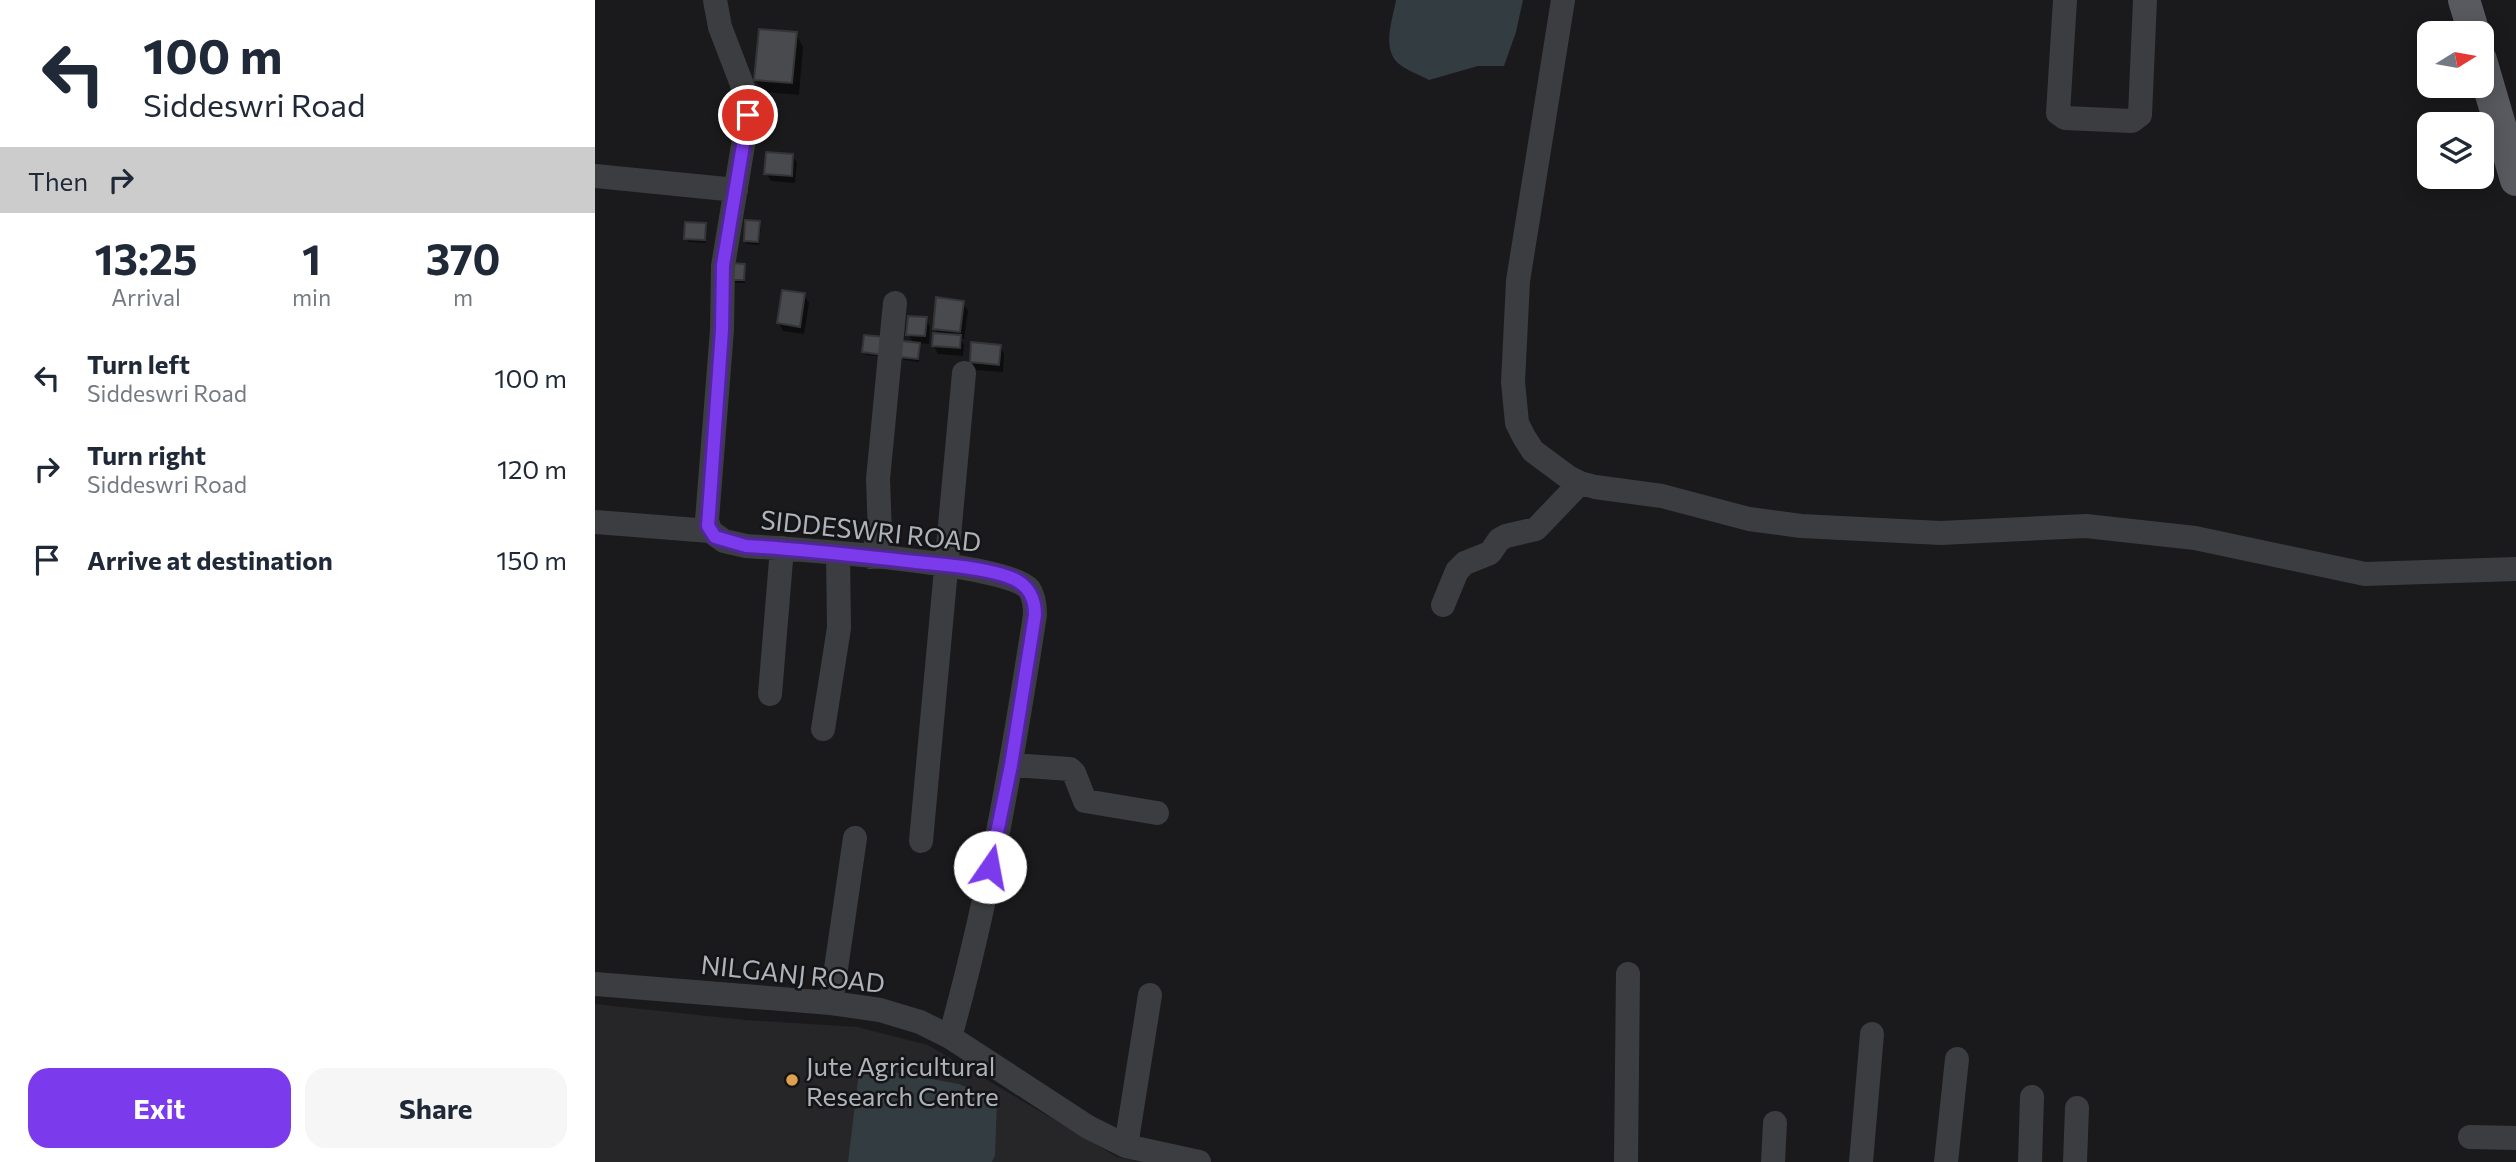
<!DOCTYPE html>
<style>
body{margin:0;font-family:Commissioner,sans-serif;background:#f6f6f7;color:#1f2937;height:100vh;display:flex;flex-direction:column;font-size:26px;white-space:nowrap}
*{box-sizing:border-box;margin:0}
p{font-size:23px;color:#747a83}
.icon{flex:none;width:38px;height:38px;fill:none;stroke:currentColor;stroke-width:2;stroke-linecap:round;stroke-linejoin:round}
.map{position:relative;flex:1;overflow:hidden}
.sheet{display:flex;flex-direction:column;background:#fff;width:595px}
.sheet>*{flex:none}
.top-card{background:#fff;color:#1f2937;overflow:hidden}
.needle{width:46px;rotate:79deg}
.fabs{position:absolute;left:1822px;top:21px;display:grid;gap:14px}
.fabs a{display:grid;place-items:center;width:77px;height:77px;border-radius:14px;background:#fff;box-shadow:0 4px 18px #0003;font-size:35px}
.pin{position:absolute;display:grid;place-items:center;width:60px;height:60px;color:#fff;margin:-30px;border:4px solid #fff;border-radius:50%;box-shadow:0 2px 7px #0007}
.me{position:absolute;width:77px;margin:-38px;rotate:12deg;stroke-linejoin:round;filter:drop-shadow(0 0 5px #0008)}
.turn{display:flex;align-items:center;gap:24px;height:147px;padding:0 28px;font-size:32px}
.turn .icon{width:91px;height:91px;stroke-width:2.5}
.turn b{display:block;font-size:49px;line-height:60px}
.then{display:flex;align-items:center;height:66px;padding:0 28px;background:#0003;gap:14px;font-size:26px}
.eta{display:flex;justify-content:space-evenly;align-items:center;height:119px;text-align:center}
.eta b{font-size:42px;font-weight:700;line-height:49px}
.primary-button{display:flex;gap:14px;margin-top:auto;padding:14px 28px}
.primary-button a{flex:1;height:80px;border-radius:21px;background:#7c3aed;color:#fff;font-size:28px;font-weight:700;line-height:80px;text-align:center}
.primary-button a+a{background:#f6f6f7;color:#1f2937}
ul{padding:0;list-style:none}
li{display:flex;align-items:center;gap:21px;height:91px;padding:0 28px}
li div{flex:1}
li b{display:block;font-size:26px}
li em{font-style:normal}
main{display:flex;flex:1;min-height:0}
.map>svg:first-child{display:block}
</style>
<main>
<section class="sheet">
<div class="top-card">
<div class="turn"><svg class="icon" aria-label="left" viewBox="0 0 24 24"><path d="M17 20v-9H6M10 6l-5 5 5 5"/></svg><div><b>100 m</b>Siddeswri Road</div></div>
<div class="then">Then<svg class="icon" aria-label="right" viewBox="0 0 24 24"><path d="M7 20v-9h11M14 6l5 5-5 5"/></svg></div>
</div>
<div class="eta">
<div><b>13:25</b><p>Arrival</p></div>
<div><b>1</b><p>min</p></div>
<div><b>370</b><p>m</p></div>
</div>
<ul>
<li><svg class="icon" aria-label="left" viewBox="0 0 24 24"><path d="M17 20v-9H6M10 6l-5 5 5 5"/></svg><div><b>Turn left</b><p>Siddeswri Road</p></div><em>100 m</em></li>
<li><svg class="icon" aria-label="right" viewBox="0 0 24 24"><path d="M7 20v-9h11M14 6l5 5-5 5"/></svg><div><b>Turn right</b><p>Siddeswri Road</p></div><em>120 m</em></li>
<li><svg class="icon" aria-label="arrive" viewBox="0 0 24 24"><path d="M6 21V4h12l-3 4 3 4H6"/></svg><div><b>Arrive at destination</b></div><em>150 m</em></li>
</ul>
<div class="primary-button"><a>Exit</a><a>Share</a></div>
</section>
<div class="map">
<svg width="1921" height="1162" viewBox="0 0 1921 1162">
<rect width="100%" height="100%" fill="#1a1a1c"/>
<!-- built -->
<path fill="#262629" d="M0 1004 150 1020 262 1027 333 1045 522 1157 545 1162H0Z"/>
<!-- water -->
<path fill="#333c41" d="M801 0H928L921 32 909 66H883L834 80C825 75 807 69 800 60 788 43 798 18 801 0Z
M287 1070 364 1084 402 1100 400 1155 397 1162H253L264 1072Z"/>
<!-- shadow -->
<path fill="#0007" d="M201 34 208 47 204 95 168 92 161 80Z
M197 155 202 163 200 183 176 181 171 173Z
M164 223 166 226 164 245 152 244 150 241Z
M110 225 111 243 93 242 91 239Z
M149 266 150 283H140L138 279Z
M209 295 214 303 209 334 188 331 184 323Z
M368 303 373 311 369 339H366L369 345 368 356 343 354 339 346 344 335 339 328Z
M331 319 335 327 334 344 322 343 325 348 324 362 309 360 307 357 319 344 313 334Z
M289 339V357L271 355 269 351Z
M405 346 409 354 408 372 381 370 377 362Z"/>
<!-- building -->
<path fill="#494a4e" stroke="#343538" stroke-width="2" d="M164 29 202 32 197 83 159 80Z
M171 152 198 154 197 176 169 174Z
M150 220 165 221 163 242 149 241Z
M90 222 111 223 110 240 89 239Z
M137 263 150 264 149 280H136Z
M187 290 210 293 205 327 182 323Z
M341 297 369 301 365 332 338 329Z
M313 316 332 317 330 336 311 335Z
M338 333 366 335 365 348 337 346Z
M269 335 290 337 288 355 267 352Z
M307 341 325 343 323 359 305 357Z
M376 342 406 345 404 365 375 362Z"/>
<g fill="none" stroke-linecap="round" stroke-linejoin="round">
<!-- minor -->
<path stroke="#3b3d40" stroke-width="24" d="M120 0 125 27 151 95 153 115 128 266 127 330 112 520 115 531 129 541 151 546C196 549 411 562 434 589 439 596 440 606 440 615 418 756 394 899 355 1037
M968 0 923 281 918 382 922 423 929 437 938 451 973 477 985 483 1000 487 1067 496 1154 519 1206 526 1346 533 1491 526 1600 538 1770 574 1921 569
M1470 0 1463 113 1470 118 1537 121 1545 115 1550 0
M0 176 141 190
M0 522 115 531
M276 557 285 534 283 479 300 303
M848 605 862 571 870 563 895 553 904 540 911 536 941 529 985 483
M175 694 187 548
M228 729 244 628 243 554
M416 765 475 769 479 773 490 801 562 813
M326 841 369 373
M0 984 236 1003 285 1010 325 1022 355 1037 493 1127 531 1146 604 1162
M236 1003 260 838
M1875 1137 1921 1138
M531 1146 555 995
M1031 1162 1033 974
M1178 1162 1180 1123
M1266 1162 1277 1034
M1351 1162 1362 1059
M1435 1162 1437 1097
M1480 1162 1482 1108"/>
<!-- major -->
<path stroke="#585a5f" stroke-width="32" d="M1869 0 1879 33
M1886 60 1921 180"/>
</g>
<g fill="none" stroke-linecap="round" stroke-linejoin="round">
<!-- route casing -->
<g stroke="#51269a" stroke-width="18">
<path id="route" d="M153 115 128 265 127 330 113 526 120 537 151 546C208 549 265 556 321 562 349 565 397 568 421 580 435 588 440 599 440 615L416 765 395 867"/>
</g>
<!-- route -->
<use href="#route" stroke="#7c3aed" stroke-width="12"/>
</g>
<!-- markers -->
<circle fill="#dfa04f" stroke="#151517" stroke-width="2.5" cx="197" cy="1080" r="7"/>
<g text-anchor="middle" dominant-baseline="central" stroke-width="5" stroke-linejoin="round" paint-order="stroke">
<!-- street labels -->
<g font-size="26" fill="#aeb3ba" stroke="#151517">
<text transform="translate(276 530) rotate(6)">SIDDESWRI ROAD</text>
<text transform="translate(198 973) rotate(6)">NILGANJ ROAD</text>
</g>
<!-- poi labels -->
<g font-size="26" fill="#aeb3ba" stroke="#151517" text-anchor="start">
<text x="211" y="1065">Jute Agricultural<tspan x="211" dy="30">Research Centre</tspan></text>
</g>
</g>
</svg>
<div class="fabs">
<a><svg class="needle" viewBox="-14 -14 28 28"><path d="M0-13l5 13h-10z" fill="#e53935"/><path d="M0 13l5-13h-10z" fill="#747a83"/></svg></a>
<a><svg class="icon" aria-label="layers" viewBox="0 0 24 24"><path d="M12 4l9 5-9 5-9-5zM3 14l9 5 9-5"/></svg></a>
</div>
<div class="pin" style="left:153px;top:115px;background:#d93025"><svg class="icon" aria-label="arrive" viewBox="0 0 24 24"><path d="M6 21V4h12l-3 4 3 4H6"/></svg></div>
<svg class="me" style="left:395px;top:867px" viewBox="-20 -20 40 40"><circle r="19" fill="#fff"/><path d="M0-13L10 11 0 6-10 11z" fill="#7c3aed"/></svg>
</div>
</main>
